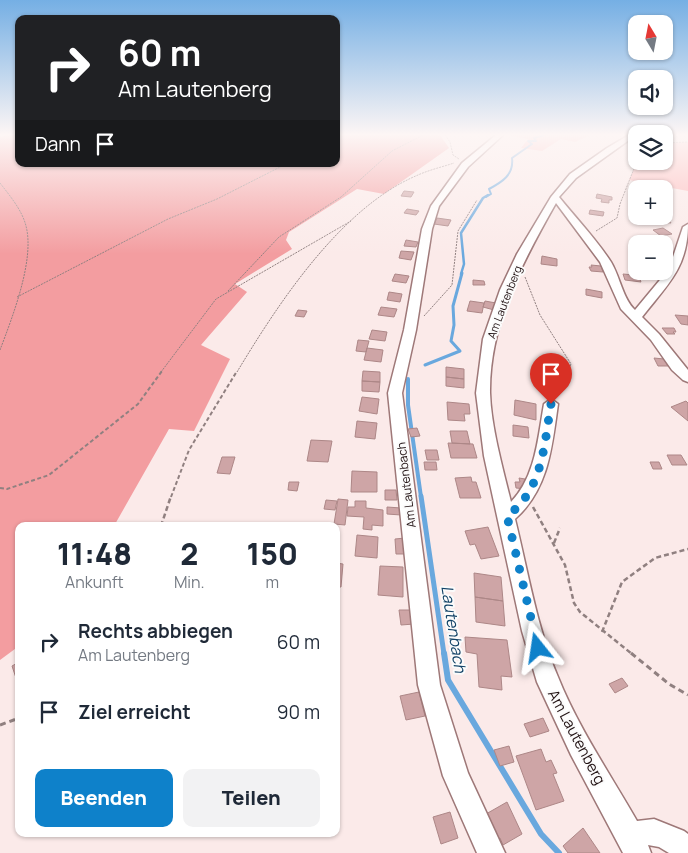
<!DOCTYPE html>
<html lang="de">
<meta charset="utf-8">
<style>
body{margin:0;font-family:Manrope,sans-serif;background:#f2f2f3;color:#1f2937;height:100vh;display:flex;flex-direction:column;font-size:19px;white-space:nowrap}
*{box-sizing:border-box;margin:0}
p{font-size:16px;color:#747a83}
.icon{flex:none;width:28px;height:28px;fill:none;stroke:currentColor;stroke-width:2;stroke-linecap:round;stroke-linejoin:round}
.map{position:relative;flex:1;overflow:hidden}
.drawer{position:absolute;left:15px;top:522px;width:325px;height:315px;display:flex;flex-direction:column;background:#fff;border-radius:10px;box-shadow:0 1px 4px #0004}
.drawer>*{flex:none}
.top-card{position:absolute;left:15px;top:15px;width:325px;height:152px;border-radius:10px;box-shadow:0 1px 4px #0004;background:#202124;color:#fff;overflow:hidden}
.needle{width:32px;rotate:350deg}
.controls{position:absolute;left:628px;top:15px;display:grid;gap:10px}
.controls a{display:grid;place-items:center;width:45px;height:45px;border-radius:10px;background:#fff;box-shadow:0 1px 4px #0004;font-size:25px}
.pin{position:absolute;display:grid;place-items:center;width:42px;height:42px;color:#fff;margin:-51px -21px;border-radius:50% 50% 50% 0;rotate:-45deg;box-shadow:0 0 5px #0007}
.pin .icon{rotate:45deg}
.me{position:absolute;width:55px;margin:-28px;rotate:345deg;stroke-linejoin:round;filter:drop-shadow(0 0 4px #0008)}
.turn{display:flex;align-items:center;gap:18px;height:105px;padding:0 20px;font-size:22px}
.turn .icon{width:65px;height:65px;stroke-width:2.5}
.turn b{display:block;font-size:35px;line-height:42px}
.then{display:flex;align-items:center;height:48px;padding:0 20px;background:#0003;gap:10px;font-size:19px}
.eta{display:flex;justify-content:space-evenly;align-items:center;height:85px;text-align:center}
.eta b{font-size:30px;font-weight:800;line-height:35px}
.action{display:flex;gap:10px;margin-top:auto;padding:10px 20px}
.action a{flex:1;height:58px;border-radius:10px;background:#0e81ca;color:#fff;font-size:20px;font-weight:800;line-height:58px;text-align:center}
.action a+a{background:#f2f2f3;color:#1f2937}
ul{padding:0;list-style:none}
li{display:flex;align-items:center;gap:15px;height:70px;padding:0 20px}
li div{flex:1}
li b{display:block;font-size:19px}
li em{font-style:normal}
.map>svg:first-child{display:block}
</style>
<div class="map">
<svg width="688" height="853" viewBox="0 0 688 853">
<rect width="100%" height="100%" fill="#fbeae9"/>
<!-- green -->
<path fill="#fdb7b8" d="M506 135H590L575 142 561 139 542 151 521 148 528 139Z
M688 142V191L629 180 637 161H664V143Z"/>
<!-- forest -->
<path fill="#f39da0" d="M7 135H19V164H336V135H440L449 148 384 194 357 189 289 232 286 240 292 249 235 284 247 292 201 345 230 359 194 431 169 429 114 526H19V646L0 660V137Z"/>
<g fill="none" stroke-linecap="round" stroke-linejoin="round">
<!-- stream-far5 -->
<path stroke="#69a8de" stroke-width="2" d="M486 197 491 194 489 189C502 182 514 175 512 158L532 144 528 141H536L534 138 544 135"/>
<!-- stream-far4 -->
<path stroke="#69a8de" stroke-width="2.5" d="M461 274 464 264 461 233 483 198 488 195"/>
<!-- stream-far3 -->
<path stroke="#69a8de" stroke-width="3" d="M425 365 460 351 451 341 454 325 453 306 462 273"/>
<!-- stream-far2 -->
<path stroke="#69a8de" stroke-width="4" d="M408 379V405L421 497"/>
<!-- stream-far1 -->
<path stroke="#69a8de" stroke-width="5" d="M421 496 444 654"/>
<!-- stream -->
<path stroke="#69a8de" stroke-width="6" d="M444 653 448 680 541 834 559 853"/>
</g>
<!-- building -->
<path fill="#cea5a6" stroke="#ad8787" d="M404 191 414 192 411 197 401 196Z
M597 194 612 197V200H609V203L601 202 602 199 596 198Z
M407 209 419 211 416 215 404 213Z
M590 210 604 212 603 216 589 214Z
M654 216 667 217 671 223 657 222Z
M437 218 451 220 448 226 434 224Z
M663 228 672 234 661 236 653 230Z
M406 240 418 242 416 247 404 246Z
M401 251 414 252 411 260 399 258Z
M542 256 557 259V266L541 264Z
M591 265 601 266 603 272 591 271 589 267H592Z
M395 274 409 276 406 283 392 281Z
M623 274 634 275 639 277 641 282 625 280Z
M473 280 484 281 485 285H473Z
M586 289 602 292V298L586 295Z
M389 292 402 294 400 302 387 300Z
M470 301 484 303 482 313 467 311Z
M485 301 496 303 494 310 483 307Z
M381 307 397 309 394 317 378 315Z
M298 310 307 311 304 317 295 316Z
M675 315 688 316V325L681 324Z
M662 328H674L676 332H673L675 334H667Z
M372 330 387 332 385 341 369 339Z
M358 340 369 341 366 352 356 351Z
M367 348 383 350 381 362 364 360Z
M654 358 664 359 668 366H658Z
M446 367 464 369V379L446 377Z
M363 371 380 372V382L362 381Z
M446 377 464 379V388L446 386Z
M362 381 380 382 379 392 362 391Z
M362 397 379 399 377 414 359 411Z
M515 400 536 404V420L514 415Z
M686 401 688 403V421L671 407Z
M447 402 469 404 470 414H464L465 421 448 420Z
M357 421 377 423 375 439 355 437Z
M513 425 528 427 529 438 513 436Z
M417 428 420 436 411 437 408 429Z
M450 431H467L470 444 452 443Z
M311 440 332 441 328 462 307 461Z
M448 443 473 444 477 458H451Z
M425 450H437L439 460H427Z
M667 455H681L687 465H672Z
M222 457H235L230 474 217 473Z
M424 462H436L437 470H425Z
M650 462H659L662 469H653Z
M352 471 377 472V492H351Z
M471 477 472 482H476L481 498H460L455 478Z
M519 478 525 479 527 489 516 488 515 482H520Z
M289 482H299L297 491 288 490Z
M385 490H396L397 500H385Z
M338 499 348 500 345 525 334 524Z
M326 500 337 501 335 510 324 509Z
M355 501H366V508L383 510V526L372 525V530L363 529 364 517 347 516 348 507H355Z
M387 507 401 508V515L387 514Z
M488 527 499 556 481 559 475 544 470 545 465 531Z
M357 535 378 537 377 558 355 556Z
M405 538 407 554H396L395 539Z
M336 563 343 564 341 587H336Z
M380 566 403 567V597L378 595Z
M474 573 501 577 503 601 475 597Z
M475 597 503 601 505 626 476 622Z
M399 610H412L414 624 401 625Z
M465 637 507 640 512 677 501 676 502 690 479 687 477 654 466 652Z
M19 662V677L16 678 12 666Z
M622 678 628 686 615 693 609 684Z
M419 692 425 716 406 720 400 696Z
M543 718 549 731 530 737 524 724Z
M509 746 514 762 500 766 494 750Z
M541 749 546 762 551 760 557 773 553 774 564 801 536 810 516 756Z
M507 802 522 834 503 845 500 838 494 842 486 814Z
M450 812 458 838 441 844 433 817Z
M583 828 600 853H568L563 846Z"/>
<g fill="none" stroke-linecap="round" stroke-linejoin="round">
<!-- minor casing -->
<g stroke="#9e7878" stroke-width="3">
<path id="minor" d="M496 135H503L468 167 439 206 432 229 416 330 402 393 440 685 468 773 505 853H477L443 776 418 685 388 393 404 330 422 229 431 206 462 163Z
M629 135H636L576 178 559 197C576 218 596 239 611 262 620 277 623 299 635 310L669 269 683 227 688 224C688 268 667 285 642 317L659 334 688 370V382L683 380 672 370 651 340 621 309 600 262 556 203C523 261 489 324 490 393 491 427 503 469 511 502 536 476 538 437 544 404L551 399 558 404C552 446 549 489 515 519 528 572 537 628 558 677 578 727 610 774 637 821L654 819 684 831 688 834V853H669L659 847 648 845 651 853H623L571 755 537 682 522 631 484 456 476 393 483 339 500 290 517 254 551 197 570 174 607 148Z"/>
</g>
<!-- path-far3 -->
<path stroke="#908080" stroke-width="1" stroke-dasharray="2 1" stroke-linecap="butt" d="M445 135 450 142 453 155 459 159
M664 143 688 142
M0 183C10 196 22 210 26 226 35 260 12 318 0 350
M596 231 617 218 620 204 637 161
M525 277 540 315 571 364 567 372
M228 291 279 237 341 197 392 151 423 135
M17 297 168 219 217 199 286 164
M424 316 452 285 458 231 477 200
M161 372 216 299 351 221
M237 372C278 304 341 207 418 175 429 170 442 167 454 163"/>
<!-- path-far2 -->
<path stroke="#908080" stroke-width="2" stroke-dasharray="4 2.5" stroke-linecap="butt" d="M556 396 568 371
M0 488 7 489 49 475 138 404 162 371
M171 497 189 450 237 371"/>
<!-- path-far1 -->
<path stroke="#908080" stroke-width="2.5" stroke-dasharray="5 3" stroke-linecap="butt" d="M533 507 565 565 574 603 580 612 632 654
M161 526 171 496
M554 543 560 528
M602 632 622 582 655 558 688 549"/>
<!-- path -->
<path stroke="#908080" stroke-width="3" stroke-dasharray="6 4" stroke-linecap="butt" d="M631 653 669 684 688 695
M0 725 19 718"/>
<!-- minor -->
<use href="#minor" fill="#fff" fill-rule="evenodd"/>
</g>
<!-- sky -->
<linearGradient id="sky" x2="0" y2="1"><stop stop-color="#75afe4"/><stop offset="0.53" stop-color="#fdf6f5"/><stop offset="1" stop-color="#fdf6f5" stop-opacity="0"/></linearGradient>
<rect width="688" height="254" fill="url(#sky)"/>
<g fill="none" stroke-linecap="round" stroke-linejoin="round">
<!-- route -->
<path stroke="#0e81ca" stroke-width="9" stroke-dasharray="0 16.2" d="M538 648 507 516C543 490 544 445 551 404"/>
</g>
<g text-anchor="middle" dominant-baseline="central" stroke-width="4" stroke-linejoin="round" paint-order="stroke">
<!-- far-street labels -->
<g font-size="11" fill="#201112" stroke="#fbfbfb">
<text transform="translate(504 302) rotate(-69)">Am Lautenberg</text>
</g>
<!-- street labels -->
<g font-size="12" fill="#201112" stroke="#fbfbfb">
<text transform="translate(406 485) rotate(-97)">Am Lautenbach</text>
</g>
<!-- near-street labels -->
<g font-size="15" fill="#201112" stroke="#fbfbfb">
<text transform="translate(577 737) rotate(62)">Am Lautenberg</text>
</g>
<!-- near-water labels -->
<g font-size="16" font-style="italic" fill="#124266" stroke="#fbfbfb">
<text transform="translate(454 629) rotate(81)">Lautenbach</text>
</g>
</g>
</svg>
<div class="controls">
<a><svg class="needle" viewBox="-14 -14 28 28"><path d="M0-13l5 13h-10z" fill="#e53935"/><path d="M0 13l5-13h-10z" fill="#747a83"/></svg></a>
<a><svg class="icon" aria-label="sound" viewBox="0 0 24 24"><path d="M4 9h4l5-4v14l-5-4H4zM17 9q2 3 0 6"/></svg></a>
<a><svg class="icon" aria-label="layers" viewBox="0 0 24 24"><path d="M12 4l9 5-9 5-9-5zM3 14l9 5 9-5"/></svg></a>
<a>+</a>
<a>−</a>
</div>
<div class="pin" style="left:551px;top:404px;background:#d93025"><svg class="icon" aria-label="arrive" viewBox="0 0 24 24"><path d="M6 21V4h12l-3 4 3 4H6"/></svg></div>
<svg class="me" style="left:538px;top:648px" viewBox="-20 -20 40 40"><path d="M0-17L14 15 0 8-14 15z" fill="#0e81ca" stroke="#fff" stroke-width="4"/></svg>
<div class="top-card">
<div class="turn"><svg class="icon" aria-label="right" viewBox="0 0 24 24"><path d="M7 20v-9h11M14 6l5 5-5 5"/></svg><div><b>60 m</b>Am Lautenberg</div></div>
<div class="then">Dann<svg class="icon" aria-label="arrive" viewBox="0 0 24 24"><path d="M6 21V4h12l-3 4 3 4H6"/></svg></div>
</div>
<section class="drawer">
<div class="eta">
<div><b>11:48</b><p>Ankunft</p></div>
<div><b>2</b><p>Min.</p></div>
<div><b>150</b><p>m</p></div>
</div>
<ul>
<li><svg class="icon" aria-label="right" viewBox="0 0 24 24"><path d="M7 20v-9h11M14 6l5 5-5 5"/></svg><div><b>Rechts abbiegen</b><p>Am Lautenberg</p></div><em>60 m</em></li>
<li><svg class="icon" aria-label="arrive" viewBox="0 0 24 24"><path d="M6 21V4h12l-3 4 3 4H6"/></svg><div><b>Ziel erreicht</b></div><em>90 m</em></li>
</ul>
<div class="action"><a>Beenden</a><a>Teilen</a></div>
</section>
</div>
